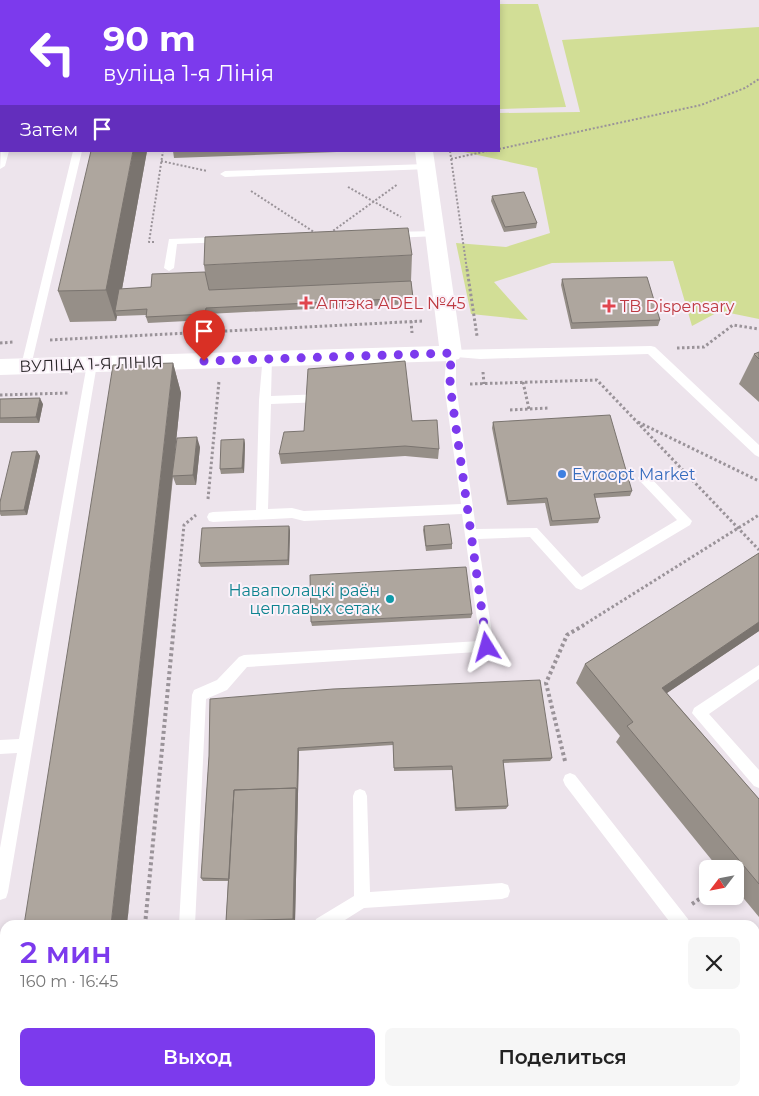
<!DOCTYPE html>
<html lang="ru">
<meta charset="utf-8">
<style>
body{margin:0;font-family:Montserrat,sans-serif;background:#f6f6f6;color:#222;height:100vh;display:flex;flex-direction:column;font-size:19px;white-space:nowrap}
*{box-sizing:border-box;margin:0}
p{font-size:16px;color:#767676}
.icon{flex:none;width:28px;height:28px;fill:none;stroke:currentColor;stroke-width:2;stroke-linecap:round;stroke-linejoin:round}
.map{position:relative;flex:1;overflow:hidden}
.details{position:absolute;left:0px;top:920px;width:760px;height:176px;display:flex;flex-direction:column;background:#fff;border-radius:15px 15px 0 0;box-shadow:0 2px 8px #0003}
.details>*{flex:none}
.banner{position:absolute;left:0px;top:0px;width:500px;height:152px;box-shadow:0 2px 8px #0003;background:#7c3aed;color:#fff;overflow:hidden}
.needle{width:32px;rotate:238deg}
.fabs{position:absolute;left:699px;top:860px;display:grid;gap:10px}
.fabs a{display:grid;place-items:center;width:45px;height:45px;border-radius:8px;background:#fff;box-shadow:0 2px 8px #0003;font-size:25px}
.pin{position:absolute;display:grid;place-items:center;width:42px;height:42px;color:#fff;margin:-51px -21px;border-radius:50% 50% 50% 0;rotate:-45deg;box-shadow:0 0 5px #0007}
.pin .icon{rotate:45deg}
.me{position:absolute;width:55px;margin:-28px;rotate:352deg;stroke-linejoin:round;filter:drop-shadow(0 0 4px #0008)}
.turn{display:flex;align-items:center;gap:18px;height:105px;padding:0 20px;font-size:22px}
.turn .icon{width:65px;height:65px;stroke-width:2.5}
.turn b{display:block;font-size:35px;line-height:42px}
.then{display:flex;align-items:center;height:48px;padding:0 20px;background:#0003;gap:10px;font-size:19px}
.round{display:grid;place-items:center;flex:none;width:52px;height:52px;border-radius:8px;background:#f6f6f6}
.headline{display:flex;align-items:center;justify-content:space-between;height:85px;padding:0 20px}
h1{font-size:30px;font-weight:600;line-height:38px;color:#7c3aed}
.button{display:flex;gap:10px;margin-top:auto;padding:10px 20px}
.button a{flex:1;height:58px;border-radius:8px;background:#7c3aed;color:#fff;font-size:20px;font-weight:600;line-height:58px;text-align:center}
.button a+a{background:#f6f6f6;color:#222}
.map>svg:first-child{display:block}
</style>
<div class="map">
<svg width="759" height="1096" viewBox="0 0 759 1096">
<rect width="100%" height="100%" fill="#ede4ec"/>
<!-- green -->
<path fill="#d2de96" d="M499 4H538L566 107 499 109Z
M759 27V319L720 311 692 326 673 261 552 263 494 282 528 320 471 314 456 243 506 247 550 233 537 168 459 151H499V113L580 112 562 40Z"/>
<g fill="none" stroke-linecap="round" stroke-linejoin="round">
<!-- path-far2 -->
<path stroke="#9a9399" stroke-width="2" stroke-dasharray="2 2" stroke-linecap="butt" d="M56 0 59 1
M119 1 122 0
M499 149 701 105 745 88 759 79
M450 151 467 270
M451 159 487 151
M161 161 207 171
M348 187 401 217
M251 191 317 234
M330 233 398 184
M154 242H149L163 151"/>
<!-- path-far1 -->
<path stroke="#9a9399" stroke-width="3" stroke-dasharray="2.5 2.5" stroke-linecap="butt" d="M467 269 477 336
M411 321 412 333
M50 340 424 321
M0 343 14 342
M677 348 704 347 733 325 759 329
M483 372 484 384
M523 382 529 409
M470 384 597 380 759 550
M0 395 69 393
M510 410 549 408
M638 422 759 481
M208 499 219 381
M174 626 184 525 196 515
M582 626 759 515"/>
<!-- path -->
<path stroke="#9a9399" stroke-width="4" stroke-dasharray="3 3" stroke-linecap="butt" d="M565 761 546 683 567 635 584 625
M692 904 708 893
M145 925 174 625"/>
<!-- service -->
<path fill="#fff" fill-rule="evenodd" d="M0 18H1V22H0Z
M0 108H1V114H0Z
M1 150 9 151 5 166 0 169Z
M73 151H82L31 366 26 370 21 366Z
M426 164 429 165V169L225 177 220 174 225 171Z
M435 231 440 234 438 236 392 238 387 235 392 232Z
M222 237 227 240 225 242 177 244 174 268 169 271 164 268 169 239Z
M651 346 655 347 759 445V457L755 455 648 354 480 359 456 357V385L476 529 537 528 582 577 677 520 640 481 638 478 640 475H648L692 521 690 525 581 590 576 588 530 537 478 539 494 647 492 651 247 667 227 690 206 699 195 925H179L192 695 194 690 217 680 239 657 244 655 480 641 462 514 304 521 292 518 213 522 209 521 207 517 209 513 213 512 256 510 259 400 263 355H271L272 358 271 396 323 394 329 398 323 402 271 404 268 509 292 508 304 511 461 504 444 385 447 350Z
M92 360 97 364 8 892 6 898 0 900V848L17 753 0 754V740L19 739 87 364Z
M759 665V679L709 714 759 770V788L754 786 692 713 694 708Z
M570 773 575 775 688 919 690 925H672L565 785 563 780 565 775Z
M360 789 365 791 367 796 370 892 502 883 508 885 510 891 508 897 502 899 364 908 337 925H314L316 919 354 896 353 796 355 791Z
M755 1011 759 1012V1032L755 1031Z"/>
<!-- minor -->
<path fill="#fff" fill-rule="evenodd" d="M395 0H411V1H396Z
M415 151H433L462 353 459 359 451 361 0 375V359L439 346Z
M0 1011 5 1013V1048L0 1046Z
M178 1091H213L215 1096H180Z"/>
</g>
<!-- wall -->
<path fill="#968f88" d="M0 53H1V98H0Z
M147 151 122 289 151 287 205 272 204 265 412 255 411 281 413 298V304L207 314V320L148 323 146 317V315L117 316 116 321 70 322 58 291Z
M173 151H364L174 158Z
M492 196 537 223 536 228 504 232 491 201Z
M562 279 660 320 658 326 571 329 561 285Z
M759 352V402L739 384 754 354Z
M173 363 181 393 175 452 200 447 196 485H176L173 477 127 925Z
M0 399 43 404 39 423H0Z
M412 421 439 449 438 459 405 456 281 464 279 454 304 431Z
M493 422 632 491 630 496 595 498 600 518 598 523 550 526 545 503 507 505 492 428Z
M244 439 245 444 244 473 221 474 220 469Z
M37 451 40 456 27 515 1 516 0 514V502Z
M289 526 290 531 289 565 201 567 199 563Z
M424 526 452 544V549L426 551 423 530Z
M759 553V631L667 693 759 799V917L735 888V869H719L616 742 620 736 576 683 585 664Z
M472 614 471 618 312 626 311 622Z
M210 699 552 758 550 761 503 763 508 806 506 809 455 811 452 770 394 771 393 745 299 751 295 922 229 924 226 921 228 881H203L201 878 209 756Z"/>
<!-- shaded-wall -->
<path fill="#7a746f" d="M207 0H215V1H206Z
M133 151H147L118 311H115L117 316 116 321 106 290Z
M173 363 181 393 127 925H111Z
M40 398 43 404 39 423 36 417Z
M197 437 200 447 196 485 193 475Z
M244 439 245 444 244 473 242 468Z
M37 451 40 456 27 515 24 510Z
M289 526 290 531 289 565 288 560Z
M759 622V631L649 705 662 688Z
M298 748 299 751 295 922 293 919 296 788Z
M101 1091H105L117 1096H114Z"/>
<!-- building -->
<path fill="#aea69e" stroke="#7a746f" d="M171 0H207L206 1H171Z
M0 53H1V71H0Z
M91 151H133L106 290 58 291Z
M524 192 537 223 505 227 492 196Z
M408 228 412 255 204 265 205 237Z
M205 272 209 290 411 281 413 298 206 308 205 314 146 317 147 309 115 311 119 289 151 287 152 274Z
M647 277 660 320 572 323 562 279Z
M759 352V359L754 354Z
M405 361 412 421 437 420 439 449 405 446 279 454 284 432 304 431 308 369Z
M173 363 111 925H24L113 365Z
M40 398 36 417 0 418V399Z
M610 415 632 491 594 494 600 518 552 521 547 498 508 501 493 422Z
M197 437 193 475 172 476 177 438Z
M244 439 242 468 220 469 221 440Z
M37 451 24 510 0 511V502L12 452Z
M449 524 452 544 426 546 424 526Z
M289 526 288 560 199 563 202 528Z
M759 553V622L662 688 759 799V884L627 726 633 722 585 664Z
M466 567 472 614 311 622 310 575Z
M540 680 552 758 503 760 508 806 456 808 452 766 394 768 393 742 298 748 297 791 296 788 234 790 229 879 201 878 209 756 210 699 333 689Z
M296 788 293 919 226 921 234 790Z
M0 1084H5V1091H101L114 1096H0Z
M281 1091H359L360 1096H281Z
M380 1091H518V1096H380Z"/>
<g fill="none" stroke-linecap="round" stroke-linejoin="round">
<!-- route -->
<path stroke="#7c3aed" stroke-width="9" stroke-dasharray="0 16.2" d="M204 361 451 353 450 385 487 647"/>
</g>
<!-- markers -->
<g fill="#e0444e" stroke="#faf1f9" stroke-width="2">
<path d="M303.5 295.5h5v5h5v5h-5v5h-5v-5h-5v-5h5z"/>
<path d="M606.5 298.5h5v5h5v5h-5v5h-5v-5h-5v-5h5z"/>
</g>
<circle fill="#3f7fe0" stroke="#faf1f9" stroke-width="2" cx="562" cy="474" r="5"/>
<circle fill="#0f9aa8" stroke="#faf1f9" stroke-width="2" cx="390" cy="599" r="5"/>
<g text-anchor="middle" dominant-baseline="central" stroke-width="4" stroke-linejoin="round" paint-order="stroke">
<!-- health labels -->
<g font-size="16" fill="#be3a42" stroke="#faf1f9" text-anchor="start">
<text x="316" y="303">Аптэка ADEL №45</text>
<text x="620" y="306">TB Dispensary</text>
</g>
<!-- street labels -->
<g font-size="16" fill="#2b272a" stroke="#faf1f9">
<text transform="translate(91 364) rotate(-2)">ВУЛІЦА 1-Я ЛІНІЯ</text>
</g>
<!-- shop labels -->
<g font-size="16" fill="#366cbe" stroke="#faf1f9" text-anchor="start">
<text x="572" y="474">Evroopt Market</text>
</g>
<!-- culture labels -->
<g font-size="16" fill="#0d838f" stroke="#faf1f9" text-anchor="end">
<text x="380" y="590">Наваполацкі раён<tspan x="380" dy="18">цеплавых сетак</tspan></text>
</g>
</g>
</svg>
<div class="fabs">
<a><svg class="needle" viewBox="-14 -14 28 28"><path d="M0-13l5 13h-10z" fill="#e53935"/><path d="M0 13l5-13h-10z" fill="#767676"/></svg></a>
</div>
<div class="pin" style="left:204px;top:361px;background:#d93025"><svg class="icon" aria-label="arrive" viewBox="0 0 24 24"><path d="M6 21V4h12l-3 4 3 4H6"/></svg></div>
<svg class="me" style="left:487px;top:647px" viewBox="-20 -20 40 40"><path d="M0-17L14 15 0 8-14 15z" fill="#7c3aed" stroke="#fff" stroke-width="4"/></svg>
<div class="banner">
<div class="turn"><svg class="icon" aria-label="left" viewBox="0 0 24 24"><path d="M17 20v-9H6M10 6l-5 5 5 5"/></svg><div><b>90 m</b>вуліца 1-я Лінія</div></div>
<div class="then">Затем<svg class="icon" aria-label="arrive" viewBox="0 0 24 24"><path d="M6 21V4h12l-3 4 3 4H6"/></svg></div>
</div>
<section class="details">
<div class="headline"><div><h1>2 мин</h1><p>160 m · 16:45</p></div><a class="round"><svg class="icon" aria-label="close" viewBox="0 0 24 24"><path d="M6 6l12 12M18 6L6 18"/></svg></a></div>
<div class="button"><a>Выход</a><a>Поделиться</a></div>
</section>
</div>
